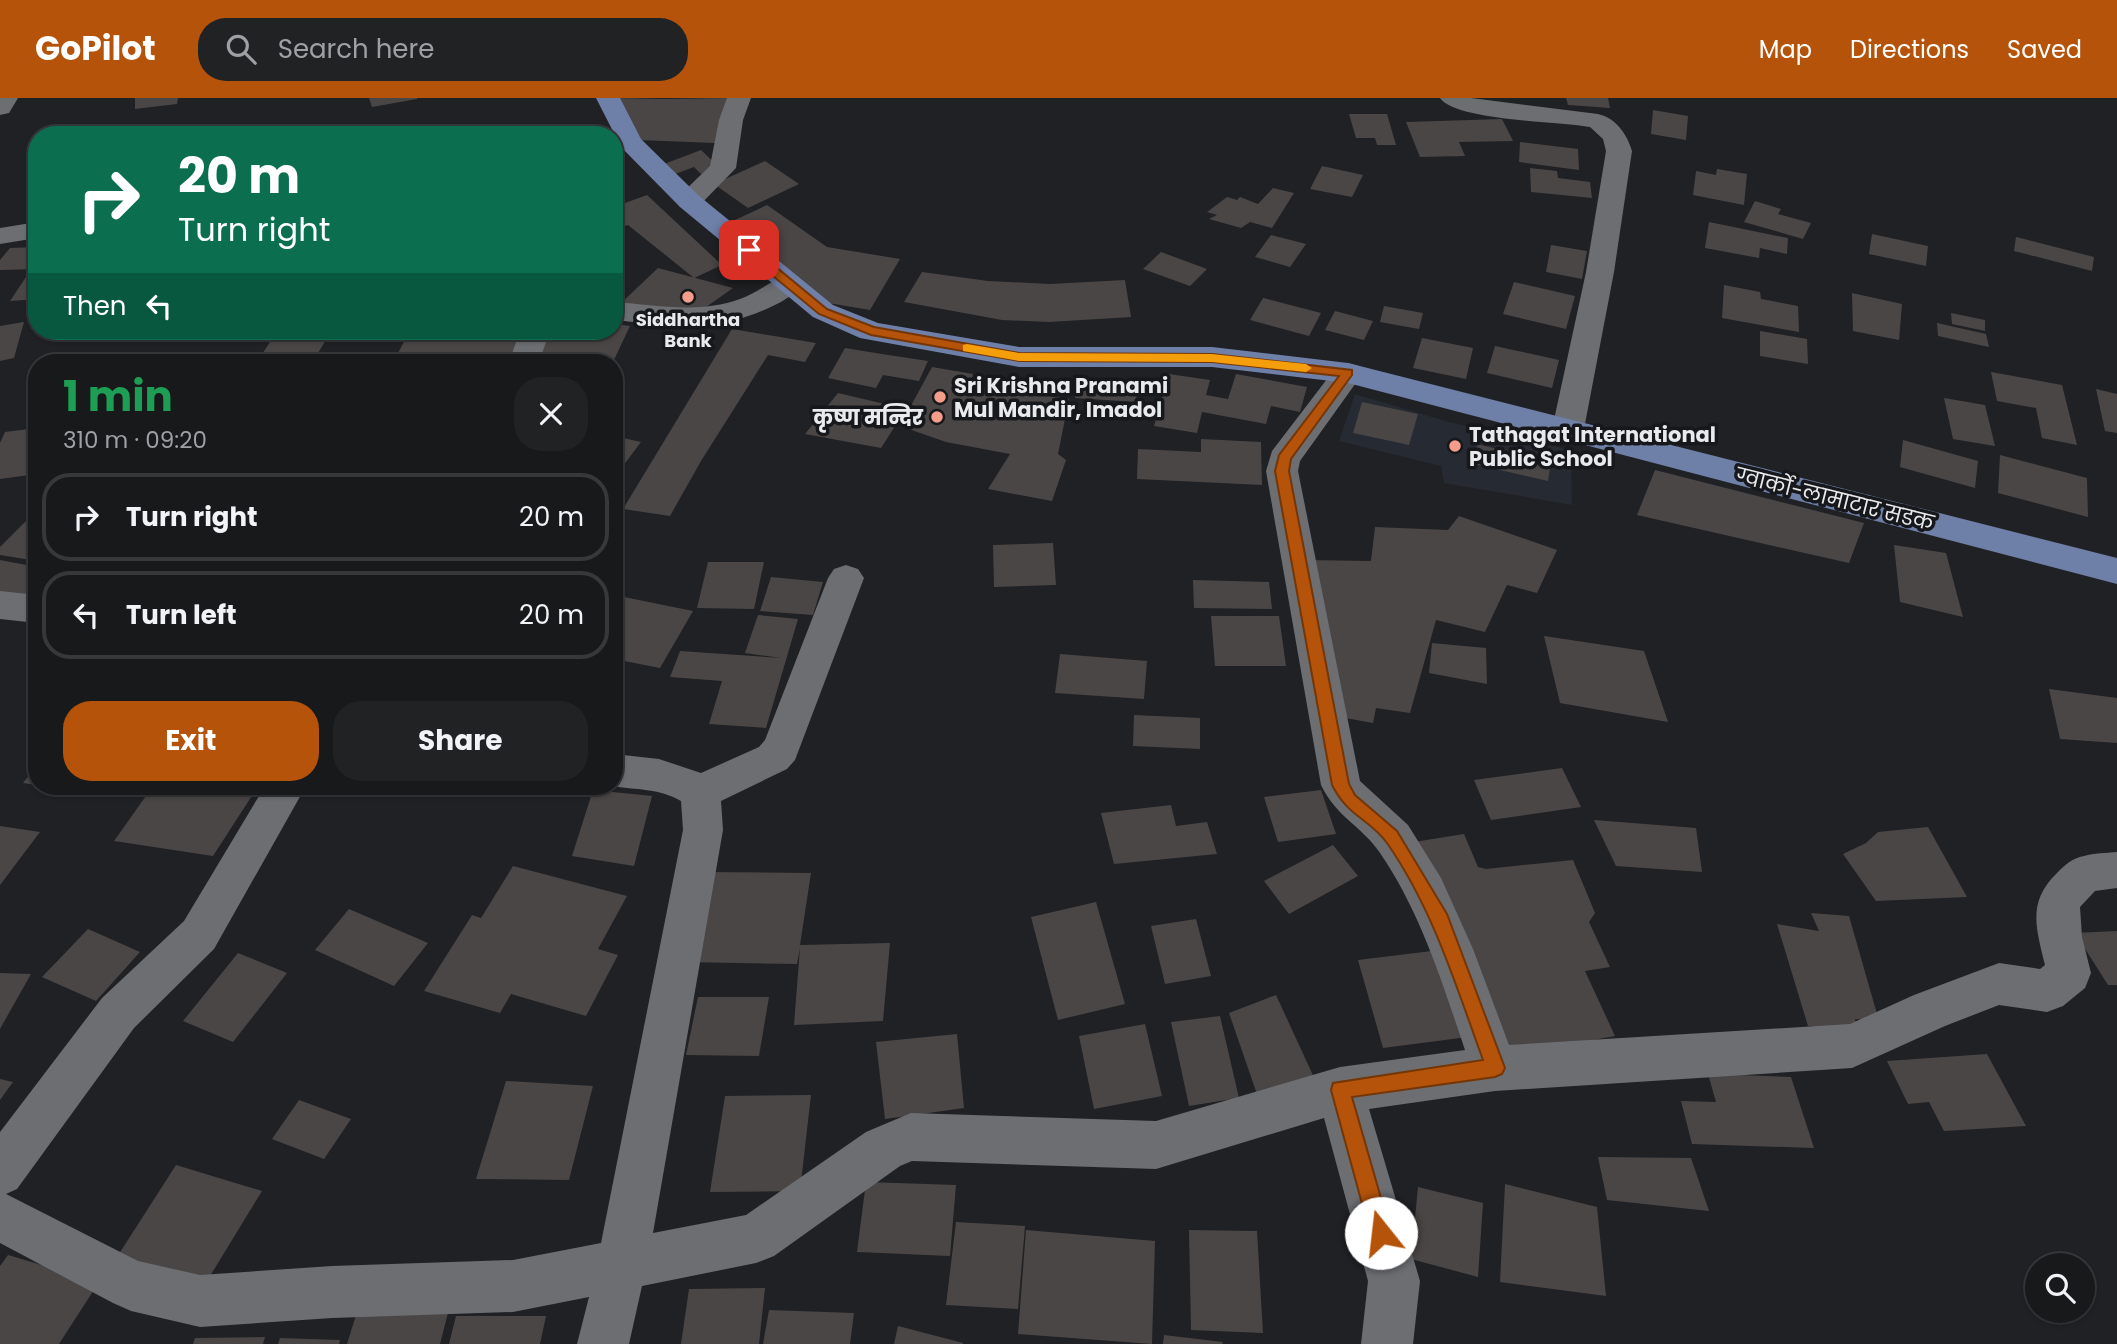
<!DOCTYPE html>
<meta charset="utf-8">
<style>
body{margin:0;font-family:Poppins,"Noto Sans Devanagari",sans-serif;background:#212224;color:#f1f3f6;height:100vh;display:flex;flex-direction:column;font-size:26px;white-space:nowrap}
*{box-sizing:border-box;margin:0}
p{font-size:23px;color:#9fa0a3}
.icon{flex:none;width:38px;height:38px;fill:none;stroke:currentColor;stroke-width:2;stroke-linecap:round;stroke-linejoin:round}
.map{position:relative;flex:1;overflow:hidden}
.side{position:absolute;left:28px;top:256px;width:595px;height:441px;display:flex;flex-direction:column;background:#18191b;border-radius:28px;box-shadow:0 2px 5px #0004,0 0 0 2px #36383a}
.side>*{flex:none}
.top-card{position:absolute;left:28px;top:28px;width:595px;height:214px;border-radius:28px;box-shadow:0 2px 5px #0004,0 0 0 2px #36383a;background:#0b6e4f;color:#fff;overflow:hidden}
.buttons{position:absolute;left:2025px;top:1155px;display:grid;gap:14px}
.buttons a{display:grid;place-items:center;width:70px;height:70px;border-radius:50%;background:#18191b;box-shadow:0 2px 5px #0004,0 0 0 2px #36383a;font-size:35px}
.pin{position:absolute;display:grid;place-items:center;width:60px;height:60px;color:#fff;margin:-30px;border-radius:14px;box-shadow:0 4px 10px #0006}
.me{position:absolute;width:77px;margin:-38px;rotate:344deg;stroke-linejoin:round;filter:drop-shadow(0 0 5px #0008)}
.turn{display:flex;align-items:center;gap:24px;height:147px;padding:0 35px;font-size:32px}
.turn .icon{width:91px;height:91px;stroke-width:2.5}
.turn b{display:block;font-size:49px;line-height:60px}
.then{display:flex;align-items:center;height:66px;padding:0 35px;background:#0003;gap:14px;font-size:26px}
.round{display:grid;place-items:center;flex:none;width:74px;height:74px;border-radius:28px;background:#212224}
.headline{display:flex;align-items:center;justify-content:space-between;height:119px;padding:0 35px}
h1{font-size:42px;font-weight:700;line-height:52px;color:#1e9e55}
.action{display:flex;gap:14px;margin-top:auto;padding:14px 35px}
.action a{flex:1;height:80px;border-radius:28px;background:#b45309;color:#fff;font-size:28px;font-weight:700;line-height:80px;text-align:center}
.action a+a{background:#212224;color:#f1f3f6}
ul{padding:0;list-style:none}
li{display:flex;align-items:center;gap:21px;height:88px;margin:0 14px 10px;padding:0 21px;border:4px solid #36383a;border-radius:28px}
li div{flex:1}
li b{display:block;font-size:26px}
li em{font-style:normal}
header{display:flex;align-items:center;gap:42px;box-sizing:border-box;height:98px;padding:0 35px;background:#b45309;color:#fff}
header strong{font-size:33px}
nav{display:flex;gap:38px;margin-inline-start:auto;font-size:24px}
.search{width:490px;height:63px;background:#212224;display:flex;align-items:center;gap:18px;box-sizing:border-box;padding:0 24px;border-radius:28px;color:#9fa0a3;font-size:26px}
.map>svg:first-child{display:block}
</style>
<header>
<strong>GoPilot</strong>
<div class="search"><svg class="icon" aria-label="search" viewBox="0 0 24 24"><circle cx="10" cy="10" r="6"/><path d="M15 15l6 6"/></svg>Search here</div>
<nav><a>Map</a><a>Directions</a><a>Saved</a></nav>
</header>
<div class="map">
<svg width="2117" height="1246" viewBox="0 0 2117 1246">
<rect width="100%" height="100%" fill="#202124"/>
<!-- built -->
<path fill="#262a32" d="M1355 296 1449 324 1571 352 1572 407 1444 385 1441 368 1339 343Z"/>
<!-- building -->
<path fill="#4a4645" d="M135 0H178L177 6 135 11Z
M369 0H417V1L372 9Z
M617 0 663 1 728 0 715 45 638 42Z
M1566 0H1608L1610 10 1568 7Z
M1653 12 1688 18 1686 42 1651 36Z
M1349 16H1387L1396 47H1377L1375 40H1356Z
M1502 21 1513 43 1459 44 1465 58 1420 59 1406 24Z
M171 27 165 37H125L129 30Z
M1520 44 1578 51 1579 72 1519 64Z
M701 52 719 69 701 76 694 69 675 76 664 66Z
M765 63 799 86 748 110 714 86Z
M1322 68 1363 77 1352 99 1310 91Z
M1530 70 1557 73 1558 80 1590 84 1592 100 1531 94Z
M1717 71 1747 76 1744 107 1693 97 1696 73 1716 77Z
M1273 90 1294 95 1272 130 1250 124 1241 130 1209 121 1217 117 1207 114 1227 99 1237 102 1240 99 1258 106Z
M647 97 722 167 694 180 628 127 614 131V109Z
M1755 103 1781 111 1778 116 1811 125 1803 141 1744 124Z
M767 107 827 149 900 161 870 212 822 204 722 128Z
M1709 124 1788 140 1787 156 1760 150 1759 160 1705 150Z
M1872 136 1928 148 1926 168 1869 156Z
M1271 137 1306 146 1290 169 1255 159Z
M2016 139 2094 159 2092 173 2014 153Z
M1551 147 1587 153 1582 181 1546 174Z
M37 149V171L0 172V162L10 150Z
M1161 154 1207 171 1190 188 1143 171Z
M658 170 733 190 695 217 619 207Z
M30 173H37V201L10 203Z
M922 174 988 183 1050 186 1125 182 1131 219 1049 224 1002 222 904 204Z
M1514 184 1575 198 1566 231 1503 216Z
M1724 187 1760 194 1761 201 1798 208 1799 234 1722 220Z
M1852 195 1902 206 1899 242 1853 233Z
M1263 200 1321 215 1309 238 1250 222Z
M1384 208 1423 215 1419 231 1380 224Z
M1335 213 1373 223 1364 242 1325 232Z
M1951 215 1985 222V233L1952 226Z
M24 224 14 260 0 263V228Z
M1937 225 1986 236 1989 249 1938 238Z
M614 226 630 228 613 264 540 261 549 233H614Z
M732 231 816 245 805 264 768 257 701 363 670 418 623 411Z
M277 233H331L314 262 259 261Z
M410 233H522L516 264H393Z
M1760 233 1807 241 1808 266 1760 258Z
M1422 240 1473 250 1466 281 1413 270Z
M1495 248 1559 262 1552 290 1487 275Z
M845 250 882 256 928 263 919 283 883 277 876 290 828 280Z
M932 269 973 276 970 288 1069 301 1058 356 1066 362 1052 403 988 391 1010 356 946 344 900 328Z
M1991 274 2062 287 2077 347 2042 340 2036 310 1997 303Z
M1169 276 1210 282 1206 297 1228 301 1236 276 1307 289 1300 314 1271 308 1266 326 1202 314 1197 335 1154 328Z
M1078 280 1138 284 1136 304 1075 300Z
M2096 291 2117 296V335L2105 333Z
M838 295 906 311 881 350 805 336Z
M1944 300 1985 307 1995 348 1953 341Z
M1362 304 1418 316 1409 347 1353 335Z
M37 330V376L0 381V345L5 334Z
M614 338 641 344 614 380Z
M1201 341 1261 344 1262 387 1137 381 1138 351 1201 354Z
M1903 342 1978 363 1975 390 1900 369Z
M1477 346 1551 364 1548 383 1474 366Z
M2000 357 2087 380 2088 419 1998 395Z
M1655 372 1864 425 1849 465 1637 417Z
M1459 418 1557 452 1537 495 1507 487 1485 534 1436 522 1410 615 1376 610 1373 625 1340 619 1305 462 1371 463 1375 429 1448 432Z
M29 420 37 421V463L0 457V449Z
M1053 445 1056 487 994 489 993 447Z
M1894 447 1946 455 1963 519 1900 504Z
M0 462 37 469V485L17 505 0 502Z
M708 464H764L754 511 697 510Z
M771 479 823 484 813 517 760 513Z
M1193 482 1269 484 1272 511 1194 510Z
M614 497 693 513 660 570 614 561Z
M758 517 798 521 766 630 709 626 722 583 670 579 680 553 781 560 745 555Z
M1211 518H1279L1286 568H1215Z
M1544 538 1644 553 1668 624 1560 605Z
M1432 545 1486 550 1487 586 1429 575Z
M1060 556 1147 563 1144 601 1055 595Z
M2049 591 2117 600V645L2060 641Z
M1134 617 1200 620V651L1133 648Z
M37 667V687L23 685Z
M1562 670 1581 709 1491 722 1474 682Z
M50 688H94L88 695Z
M153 688H217L255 693 213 758 114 743Z
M593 692 652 698 634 768 572 758Z
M1321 692 1336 736 1278 744 1264 699Z
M1171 707 1176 728 1207 724 1217 756 1114 766 1101 715Z
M1594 722 1696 730 1702 774 1616 768Z
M0 728 40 734 0 787Z
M1928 729 1967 799 1876 803 1843 756 1866 745 1878 734Z
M1464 736 1478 769 1486 771 1573 762 1595 815 1589 824 1610 869 1585 873 1615 938 1500 959 1414 744Z
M1333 747 1358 778 1289 816 1264 783Z
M513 768 627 798 598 851 618 857 586 918 511 896 500 915 424 893 472 817 481 820Z
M704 774 811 775 800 847 890 845 883 923 794 927 800 850 797 866 685 864Z
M1096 804 1125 906 1058 922 1031 819Z
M349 811 428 845 394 888 315 852Z
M1811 815 1849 818 1879 923 1855 921 1858 934 1808 928 1777 826 1819 833Z
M1196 821 1211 878 1165 886 1151 828Z
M88 831 140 854 96 903 42 879Z
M2117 833V887H2108L2075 835Z
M1440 852 1468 939 1383 950 1358 862Z
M238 855 287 875 233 944 183 923Z
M0 875 31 876 0 931Z
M1276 897 1317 986 1259 1002 1229 915Z
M698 899H769L759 958 686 957Z
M1220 918 1239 1000 1189 1008 1171 924Z
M1145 926 1162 998 1094 1011 1079 938Z
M957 936 964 1010 885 1021 876 944Z
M1987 956 2026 1028 1944 1033 1929 1004 1908 1006 1887 963Z
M1708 976 1791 979 1814 1050 1692 1046 1681 1003 1716 1004Z
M0 981 13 984 0 1002Z
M506 983 593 988 569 1082 476 1081Z
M811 997 800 1093 710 1094 725 998Z
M299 1002 351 1021 324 1061 272 1041Z
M1598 1059 1691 1060 1709 1113 1607 1102Z
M176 1067 262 1093 207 1183 117 1159Z
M866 1084 956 1087 950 1158 857 1154Z
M1505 1086 1597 1109 1606 1198 1500 1184Z
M1418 1089 1483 1105 1478 1179 1411 1161Z
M956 1124 1025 1128 1018 1211 946 1207Z
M1026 1132 1155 1143 1152 1246 1018 1236Z
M1189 1132 1257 1133 1263 1235 1191 1232Z
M8 1157 99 1184 59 1246H0V1168Z
M765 1190 759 1246H681L689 1191Z
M769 1212 854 1215 850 1246H763Z
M448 1215 440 1246H347L356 1217Z
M456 1218H546L540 1246H449Z
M898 1228 963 1245V1246H894Z
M1164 1237 1223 1244 1222 1246H1163Z
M265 1239 263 1246H193L195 1240Z
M280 1240 340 1242 339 1246H278Z"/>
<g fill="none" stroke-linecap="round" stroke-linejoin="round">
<!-- minor -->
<path fill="#6c6e72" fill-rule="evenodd" d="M0 0H18L9 15 0 17Z
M727 0H751L743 22 736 70 698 109 689 111 680 109 676 103 680 97 710 68 719 22Z
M1440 0H1471L1598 16C1616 20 1627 36 1632 53L1614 174 1584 331 1579 339 1568 342 1557 339 1552 331 1586 174 1606 53 1603 41 1590 29C1558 23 1456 23 1440 0Z
M37 124V140L0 146V130Z
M789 177 799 180 803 186C788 208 732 225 706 229 682 232 640 224 614 222V204C656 207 699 216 740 201 757 195 771 182 789 177Z
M520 233H550L539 264H509Z
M1348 265 1359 268 1363 275 1300 363 1298 373 1360 683 1408 727 1441 780 1473 851 1509 947 1850 926 1914 897 1999 865 2040 871 2045 867C2036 830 2027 804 2057 775 2065 767 2072 760 2084 758 2094 755 2106 755 2117 754V790L2095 793 2080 809 2082 839 2091 875 2085 890 2063 908 2047 914 1999 907 1945 928 1852 970 1495 993 1369 1011 1420 1183 1413 1246H1361L1368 1183 1324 1020 1156 1071 912 1063 900 1068 774 1158 756 1165 642 1188 629 1246H577L589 1199 513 1214 332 1220 200 1229 131 1213 113 1205 0 1145V1034L102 900 184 823 265 688H306L214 851 134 930 17 1091 6 1096 138 1163 200 1177 332 1168 513 1162 601 1145 683 732 681 703C659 690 635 692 612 688H614V656L659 661 701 675 759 649 765 642 828 480 834 471 846 467 858 471 864 480 795 662 787 671 721 703 723 732 653 1135 746 1117 866 1034 911 1015 1156 1023 1340 969 1465 952C1442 884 1421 815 1380 755 1362 728 1337 720 1321 687L1266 373 1272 353 1337 268Z
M0 493 37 497V525L0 521Z"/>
<!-- major -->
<path fill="#6e7fa8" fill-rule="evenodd" d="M596 0H620L641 41 698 97 833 207 878 225 1019 249H1212L1348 265 2117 460V486L1348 285 1212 269H1019L860 240 813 219 680 109 621 49Z"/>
</g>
<!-- route -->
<path fill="#b45309" stroke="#753606" stroke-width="2" d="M745 150H753L827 211 874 229 1019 255 1212 256 1352 272V277L1291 361 1289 373 1349 686 1355 697 1397 733 1447 816 1505 970 1502 976 1495 979 1352 999 1391 1135 1388 1143 1381 1146 1373 1143 1370 1135 1331 992 1333 985 1483 962C1456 888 1433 811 1387 745 1370 721 1348 719 1332 687L1275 373 1279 357 1339 278 1212 264 1019 263 871 237 819 216 745 155Z"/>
<!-- slow -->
<path fill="#f59e0b" d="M967 246 1019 255 1212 256 1306 266 1312 270 1306 274 1212 264 1019 263 963 253V247Z"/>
<!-- markers -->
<g fill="#f49d8b" stroke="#16181b" stroke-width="2.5">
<circle cx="688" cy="199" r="7"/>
<circle cx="940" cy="299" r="7"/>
<circle cx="937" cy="319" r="7"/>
<circle cx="1455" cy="348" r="7"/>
</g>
<g text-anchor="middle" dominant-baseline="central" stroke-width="7" stroke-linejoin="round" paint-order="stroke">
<!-- far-poi labels -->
<g font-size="18" font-weight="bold" fill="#e9eaed" stroke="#16181b">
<text x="688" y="221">Siddhartha<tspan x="688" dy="21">Bank</tspan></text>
</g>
<!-- poi labels -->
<g font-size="21" font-weight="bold" fill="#e9eaed" stroke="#16181b" text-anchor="start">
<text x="954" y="287">Sri Krishna Pranami<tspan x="954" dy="24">Mul Mandir, Imadol</tspan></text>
<text x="923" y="319" text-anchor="end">कृष्ण मन्दिर</text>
<text x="1469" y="336">Tathagat International<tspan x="1469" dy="24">Public School</tspan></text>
</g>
<!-- street labels -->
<g font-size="21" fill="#e9eaed" stroke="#16181b">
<text transform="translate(1835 401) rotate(14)">ग्वार्को-लामाटार सडक</text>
</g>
</g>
</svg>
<div class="buttons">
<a><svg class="icon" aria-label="search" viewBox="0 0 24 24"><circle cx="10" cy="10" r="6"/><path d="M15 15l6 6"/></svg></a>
</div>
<div class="pin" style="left:749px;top:152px;background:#d93025"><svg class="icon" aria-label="arrive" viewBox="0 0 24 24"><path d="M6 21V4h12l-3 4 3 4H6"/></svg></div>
<svg class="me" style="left:1381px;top:1135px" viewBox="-20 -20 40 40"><circle r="19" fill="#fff"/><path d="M0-13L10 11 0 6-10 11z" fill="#b45309"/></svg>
<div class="top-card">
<div class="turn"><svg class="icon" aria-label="right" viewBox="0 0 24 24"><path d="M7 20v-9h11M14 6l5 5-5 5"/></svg><div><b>20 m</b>Turn right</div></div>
<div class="then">Then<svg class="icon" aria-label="left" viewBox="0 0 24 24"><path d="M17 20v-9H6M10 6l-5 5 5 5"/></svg></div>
</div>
<section class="side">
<div class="headline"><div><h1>1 min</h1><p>310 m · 09:20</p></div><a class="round"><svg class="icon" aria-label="close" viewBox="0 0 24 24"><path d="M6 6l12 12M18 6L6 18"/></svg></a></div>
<ul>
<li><svg class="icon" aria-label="right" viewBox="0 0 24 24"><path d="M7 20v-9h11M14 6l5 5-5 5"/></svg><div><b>Turn right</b></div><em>20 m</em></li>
<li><svg class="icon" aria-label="left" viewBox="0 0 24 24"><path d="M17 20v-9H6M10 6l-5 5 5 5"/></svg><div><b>Turn left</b></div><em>20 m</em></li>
</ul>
<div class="action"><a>Exit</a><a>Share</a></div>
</section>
</div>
